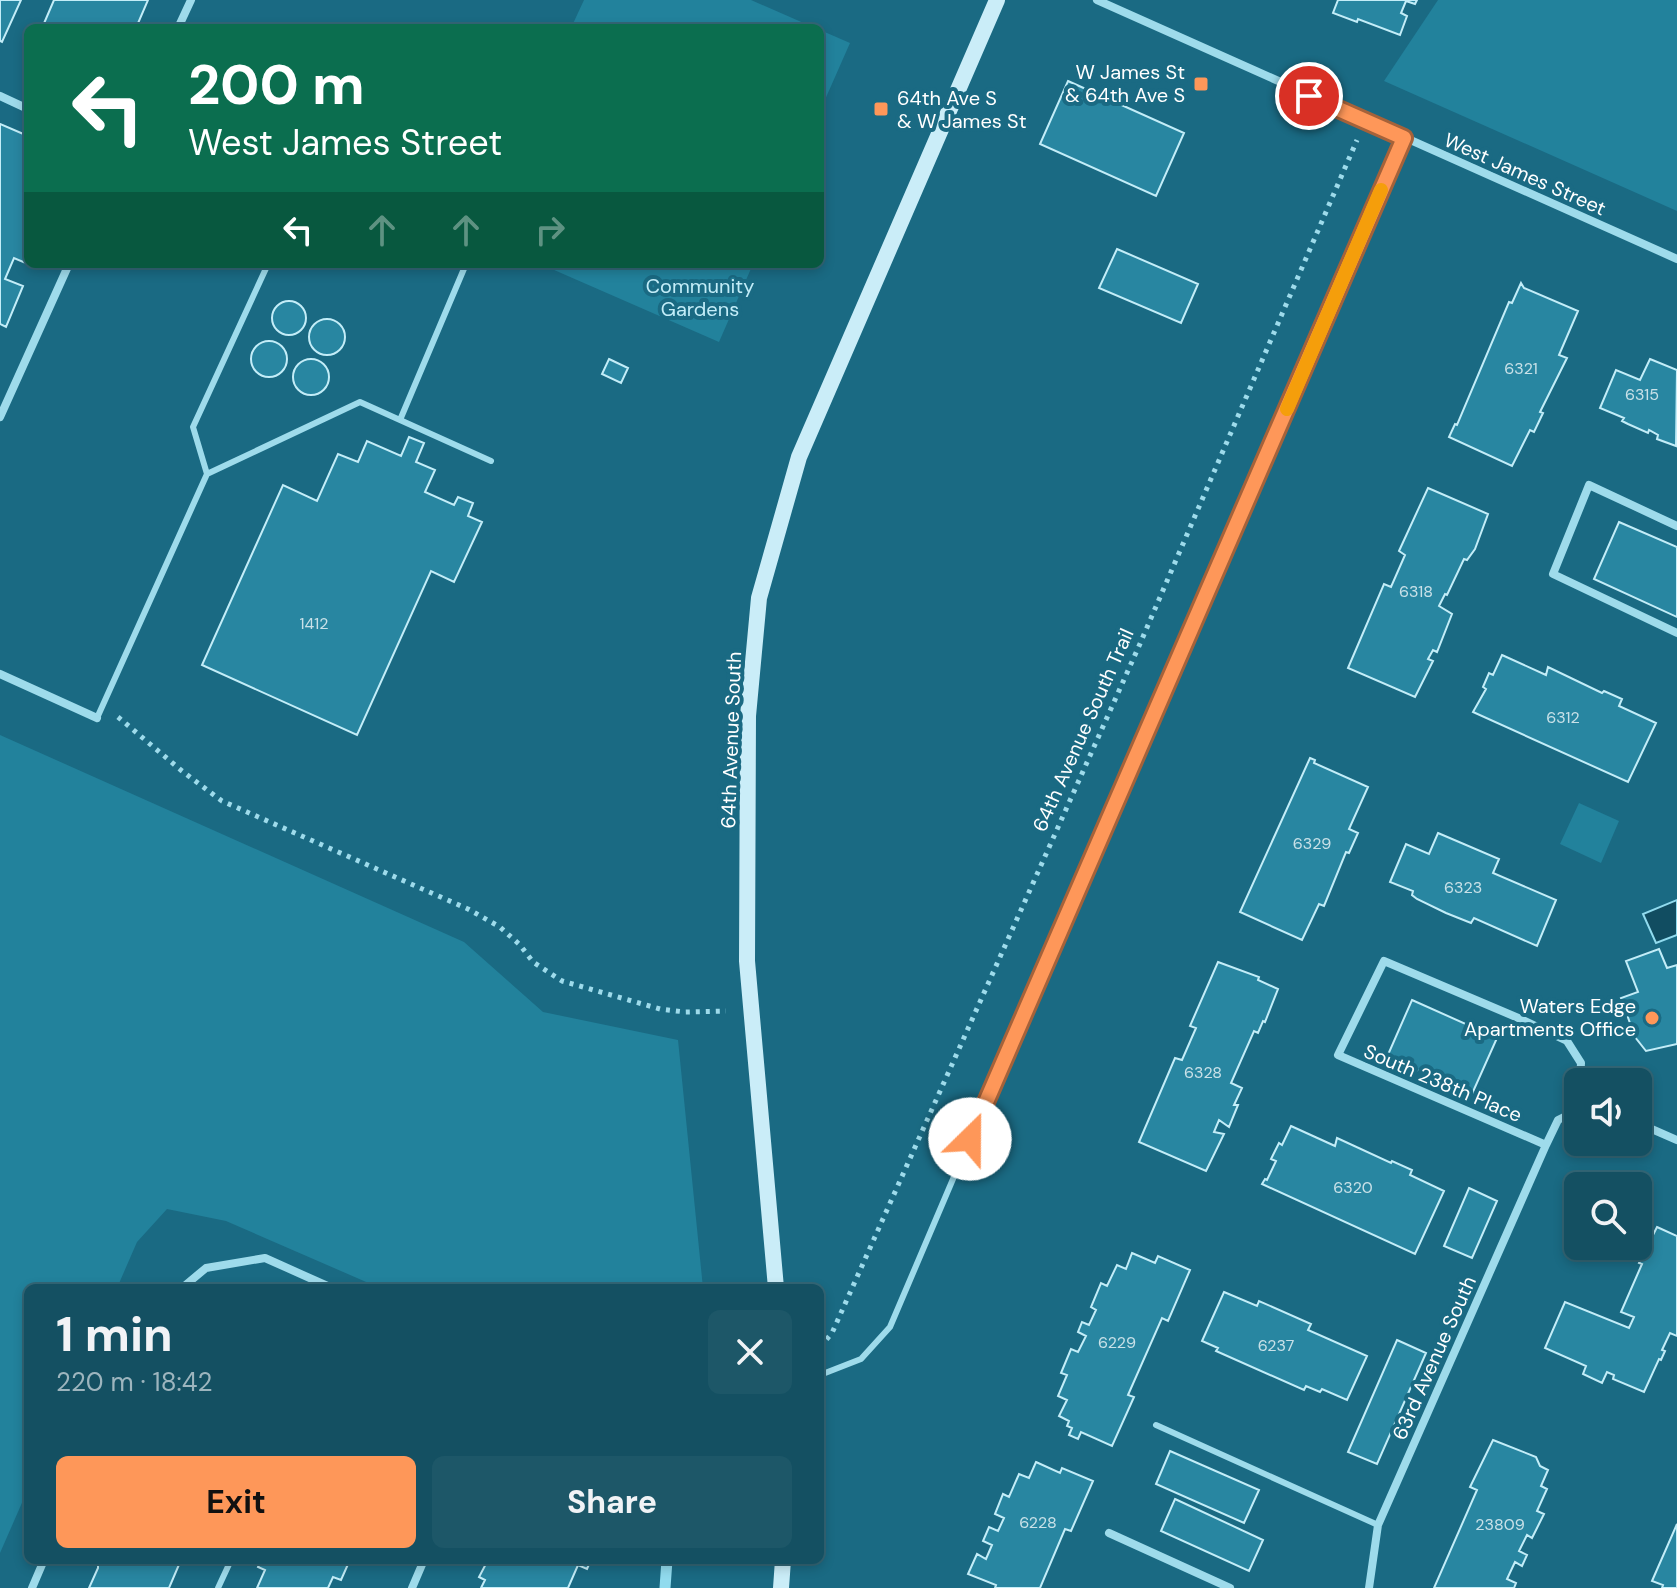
<!DOCTYPE html>
<meta charset="utf-8">
<style>
body{margin:0;font-family:"DM Sans",sans-serif;background:#1d5768;color:#f1f3f6;height:100vh;display:flex;flex-direction:column;font-size:30px;white-space:nowrap}
*{box-sizing:border-box;margin:0}
p{font-size:26px;color:#9db5be}
.icon{flex:none;width:44px;height:44px;fill:none;stroke:currentColor;stroke-width:2;stroke-linecap:round;stroke-linejoin:round}
.map{position:relative;flex:1;overflow:hidden}
.panel{position:absolute;left:24px;top:1284px;width:800px;height:280px;display:flex;flex-direction:column;background:#145062;border-radius:12px;box-shadow:0 4px 12px #0003,0 0 0 2px #336777}
.panel>*{flex:none}
.top-card{position:absolute;left:24px;top:24px;width:800px;height:244px;border-radius:12px;box-shadow:0 4px 12px #0003,0 0 0 2px #336777;background:#0b6e4f;color:#fff;overflow:hidden}
.buttons{position:absolute;left:1564px;top:1068px;display:grid;gap:16px}
.buttons a{display:grid;place-items:center;width:88px;height:88px;border-radius:12px;background:#145062;box-shadow:0 4px 12px #0003,0 0 0 2px #336777;font-size:40px}
.pin{position:absolute;display:grid;place-items:center;width:68px;height:68px;color:#fff;margin:-34px;border:4px solid #fff;border-radius:50%;box-shadow:0 2px 8px #0007}
.me{position:absolute;width:88px;margin:-44px;rotate:23deg;stroke-linejoin:round;filter:drop-shadow(0 0 6px #0008)}
.turn{display:flex;align-items:center;gap:28px;height:168px;padding:0 32px;font-size:36px}
.turn .icon{width:104px;height:104px;stroke-width:2.5}
.turn b{display:block;font-size:56px;line-height:68px}
.lanes{display:flex;align-items:center;height:76px;padding:0 32px;background:#0003;justify-content:center;gap:40px;direction:ltr}
.lanes .off{opacity:.35}
.round{display:grid;place-items:center;flex:none;width:84px;height:84px;border-radius:12px;background:#1d5768}
.head{display:flex;align-items:center;justify-content:space-between;height:136px;padding:0 32px}
h1{font-size:48px;font-weight:700;line-height:60px}
.primary-button{display:flex;gap:16px;margin-top:auto;padding:16px 32px}
.primary-button a{flex:1;height:92px;border-radius:12px;background:#fe9759;color:#111;font-size:32px;font-weight:700;line-height:92px;text-align:center}
.primary-button a+a{background:#1d5768;color:#f1f3f6}
.map>svg:first-child{display:block}
</style>
<div class="map">
<svg width="1677" height="1588" viewBox="0 0 1677 1588">
<rect width="100%" height="100%" fill="#1a6a83"/>
<!-- green -->
<path fill="#22829c" d="M584 0H751L815 28H571Z
M1438 0H1677V211L1384 81Z
M820 30 850 43 820 111Z
M546 264H753L719 342 545 266Z
M0 735 464 942 543 1012 678 1040 703 1288H380L226 1221 167 1209 137 1242 117 1288H28V1489L0 1553Z
M1579 803 1619 821 1601 863 1560 844Z"/>
<!-- water -->
<path fill="#114d61" stroke="#91dbee" stroke-width="2" d="M1677 900V935L1656 943 1643 914Z"/>
<g fill="none" stroke-linecap="round" stroke-linejoin="round">
<!-- stream -->
<path stroke="#91dbee" stroke-width="11" d="M665 1588 667 1560"/>
</g>
<!-- building -->
<path fill="#2886a1" stroke="#c3edf8" stroke-width="2" d="M0 0H21L2 42 0 41Z
M54 0H148L136 28H42Z
M1338 0H1417L1415 4 1406 1 1401 13 1407 16 1400 35 1358 19 1357 22 1333 13Z
M1068 81 1184 133 1156 196 1040 144Z
M0 124 28 136V264L14 258 5 279 23 286 6 327 0 324Z
M1117 249 1198 284 1181 323 1099 288Z
M1521 283 1524 288 1578 311 1559 355 1567 358 1540 412 1543 413 1534 432 1530 430 1512 466 1449 437 1455 424 1457 425 1509 302 1512 303Z
M272 318a17 17 0 1 1 34 0a17 17 0 1 1-34 0Z
M309 337a18 18 0 1 1 36 0a18 18 0 1 1-36 0Z
M251 359a18 18 0 1 1 36 0a18 18 0 1 1-36 0Z
M609 359 628 368 621 383 602 374Z
M1650 359 1677 370 1676 446 1657 439 1658 435 1649 430 1648 433 1628 424 1622 421 1624 418 1600 408 1616 370 1640 380Z
M293 377a18 18 0 1 1 36 0a18 18 0 1 1-36 0Z
M409 437 424 443 416 462 435 470 425 492 454 505 458 497 473 503 468 516 482 522 454 582 431 571 357 735 202 665 283 485 317 501 338 454 358 462 367 441 401 456Z
M1428 488 1488 514 1475 549 1467 560 1464 559 1447 595 1445 594 1439 606 1452 614 1437 652 1433 650 1428 659 1433 661 1415 697 1348 668 1384 584 1391 587 1405 555 1399 551Z
M1619 522 1677 547V617L1594 579Z
M1502 655 1546 675 1548 667 1602 693 1604 691 1622 699 1619 706 1656 723 1628 782 1473 712 1486 689 1483 687 1489 673 1493 675Z
M1310 758 1315 760 1314 763 1368 787 1349 829 1358 833 1349 853 1346 852 1324 906 1319 904 1302 940 1240 912Z
M1438 833 1499 859 1493 873 1556 900 1537 946 1474 918 1471 923 1446 913 1417 899 1412 895 1413 891 1390 882 1406 844 1429 854Z
M1659 949 1667 968 1677 965V1044L1646 1051 1635 1037 1621 998 1638 992 1626 961Z
M1218 962 1259 977 1258 980 1278 989 1265 1022 1263 1021 1258 1033 1254 1031 1231 1083 1242 1088 1234 1105H1238L1229 1127 1219 1120 1214 1132 1224 1134 1206 1171 1139 1142 1175 1058 1182 1060 1196 1028 1190 1026Z
M1412 1000 1497 1038 1472 1094 1387 1057Z
M1291 1126 1335 1146 1337 1138 1391 1163 1392 1161 1412 1170 1410 1175 1444 1191 1415 1254 1262 1184 1265 1179 1267 1180 1276 1161 1271 1159 1279 1143 1282 1145Z
M1469 1188 1497 1201 1472 1258 1444 1246Z
M1657 1227 1677 1236V1336L1670 1333 1662 1350 1665 1351 1661 1360 1659 1359 1644 1392 1613 1379 1614 1375 1607 1372 1602 1383 1583 1374 1586 1366 1545 1348 1565 1302 1629 1328 1634 1317 1621 1312 1642 1264 1639 1263Z
M1132 1253 1155 1263 1158 1256 1190 1270 1168 1321 1162 1318 1128 1395 1134 1397 1112 1446 1081 1432 1078 1439 1069 1435 1072 1428 1067 1426 1069 1421 1059 1416 1067 1400 1058 1396 1067 1375 1061 1373 1071 1349 1078 1352 1086 1336 1078 1332 1082 1322 1089 1325 1096 1310 1091 1307 1101 1283 1107 1286 1117 1265 1126 1269Z
M1224 1292 1257 1306 1259 1301 1311 1324 1308 1330 1367 1356 1347 1400 1322 1389 1320 1392 1306 1386 1304 1390 1216 1351 1218 1348 1202 1341Z
M1397 1340 1426 1353 1377 1464 1348 1452Z
M1493 1440 1536 1457 1540 1466 1548 1470 1541 1486 1547 1489 1537 1511 1544 1514 1532 1538 1527 1535 1519 1551 1527 1555 1522 1566 1515 1562 1507 1579 1516 1583 1514 1588H1434L1477 1490 1470 1487Z
M1170 1451 1259 1490 1244 1523 1156 1484Z
M1036 1462 1060 1473 1062 1468 1093 1481 1071 1531 1065 1529 1040 1588H995L996 1585 968 1574 977 1554 986 1559 992 1545 983 1541 989 1527 998 1531 1004 1518 995 1514 1003 1494 1009 1497 1019 1474 1029 1478Z
M1175 1499 1263 1540 1249 1571 1161 1531Z
M1677 1524V1588H1662L1663 1585 1652 1581Z
M98 1560H181L169 1588H89L98 1568Z
M261 1560H344L349 1562 341 1580 333 1577 328 1588H257L265 1570 258 1567Z
M488 1560H591L587 1569 578 1565 568 1588H481L485 1580 479 1577Z"/>
<g fill="none" stroke-linecap="round" stroke-linejoin="round">
<!-- path -->
<path stroke="#9edbeb" stroke-width="5" stroke-dasharray="4 6" stroke-linecap="butt" d="M118 717 182 771 222 801 468 909 500 927 520 945 533 962 562 981 660 1009 685 1012 726 1011
M820 1347 832 1333 1139 646 1357 140"/>
<!-- lane -->
<path stroke="#9edbeb" stroke-width="6" d="M400 420 466 264
M207 474 193 427 268 264
M97 718 207 474 360 402 491 461
M820 1375 861 1359 890 1327 1016 1031 1266 460 1404 138
M1156 1425 1378 1525
M218 1588 231 1560"/>
<!-- street -->
<path stroke="#9edbeb" stroke-width="8" d="M1097 0 1677 259
M178 28 191 0
M0 96 28 109
M0 417 69 264
M1677 526 1589 485 1553 574 1677 633
M0 674 97 718
M1578 1110 1558 1120 1546 1145 1338 1055 1384 961 1523 1020 1567 1041 1581 1063 1580 1082
M1638 1123 1677 1140
M182 1288 206 1268 265 1258 332 1288
M1109 1533 1230 1588
M32 1588 44 1560
M412 1588 424 1560
M1369 1588 1378 1525 1546 1145"/>
<!-- secondary -->
<path stroke="#caedf8" stroke-width="16" d="M776 1288 747 961 748 716 759 598 799 457 997 0
M781 1588 783 1560"/>
</g>
<g fill="none" stroke-linecap="round" stroke-linejoin="round">
<!-- route casing -->
<g stroke="#a5623a" stroke-width="20">
<path id="route" d="M970 1139 1404 138 1309 96"/>
</g>
<!-- route -->
<use href="#route" stroke="#fe9759" stroke-width="14"/>
<!-- slow -->
<path stroke="#f59e0b" stroke-width="14" d="M1287 409 1381 190"/>
</g>
<!-- markers -->
<g fill="#fe9759" stroke="#1a6a83" stroke-width="3">
<rect x="1193" y="76" width="16" height="16" rx="4"/>
<rect x="873" y="101" width="16" height="16" rx="4"/>
<circle cx="1652" cy="1018" r="8"/>
</g>
<g text-anchor="middle" dominant-baseline="central" stroke-width="8" stroke-linejoin="round" paint-order="stroke">
<!-- number labels -->
<g font-size="16" fill="#c9e1e8">
<text x="1521" y="368">6321</text>
<text x="1642" y="394">6315</text>
<text x="1416" y="591">6318</text>
<text x="314" y="623">1412</text>
<text x="1563" y="717">6312</text>
<text x="1312" y="843">6329</text>
<text x="1463" y="887">6323</text>
<text x="1203" y="1072">6328</text>
<text x="1353" y="1187">6320</text>
<text x="1117" y="1342">6229</text>
<text x="1276" y="1345">6237</text>
<text x="1038" y="1522">6228</text>
<text x="1500" y="1524">23809</text>
</g>
<!-- poi labels -->
<g font-size="20" fill="#fff" stroke="#1a6a83" text-anchor="end">
<text x="1185" y="72">W James St<tspan x="1185" dy="23">&amp; 64th Ave S</tspan></text>
<text x="897" y="98" text-anchor="start">64th Ave S<tspan x="897" dy="23">&amp; W James St</tspan></text>
<text x="1636" y="1006">Waters Edge<tspan x="1636" dy="23">Apartments Office</tspan></text>
</g>
<!-- street labels -->
<g font-size="20" fill="#fff" stroke="#1a6a83">
<text transform="translate(1525 174) rotate(24)">West James Street</text>
<text transform="translate(1083 730) rotate(-66)">64th Avenue South Trail</text>
<text transform="translate(731 740) rotate(-88)">64th Avenue South</text>
<text transform="translate(1443 1083) rotate(23)">South 238th Place</text>
<text transform="translate(1434 1358) rotate(-66)">63rd Avenue South</text>
</g>
<!-- park labels -->
<g font-size="20" fill="#c3edf8" stroke="#1a6a83">
<text x="700" y="286">Community<tspan x="700" dy="23">Gardens</tspan></text>
</g>
</g>
</svg>
<div class="buttons">
<a><svg class="icon" aria-label="sound" viewBox="0 0 24 24"><path d="M4 9h4l5-4v14l-5-4H4zM17 9q2 3 0 6"/></svg></a>
<a><svg class="icon" aria-label="search" viewBox="0 0 24 24"><circle cx="10" cy="10" r="6"/><path d="M15 15l6 6"/></svg></a>
</div>
<div class="pin" style="left:1309px;top:96px;background:#d93025"><svg class="icon" aria-label="arrive" viewBox="0 0 24 24"><path d="M6 21V4h12l-3 4 3 4H6"/></svg></div>
<svg class="me" style="left:970px;top:1139px" viewBox="-20 -20 40 40"><circle r="19" fill="#fff"/><path d="M0-13L10 11 0 6-10 11z" fill="#fe9759"/></svg>
<div class="top-card">
<div class="turn"><svg class="icon" aria-label="left" viewBox="0 0 24 24"><path d="M17 20v-9H6M10 6l-5 5 5 5"/></svg><div><b>200 m</b>West James Street</div></div>
<div class="lanes"><svg class="icon" aria-label="left" viewBox="0 0 24 24"><path d="M17 20v-9H6M10 6l-5 5 5 5"/></svg><svg class="icon off" aria-label="ahead" viewBox="0 0 24 24"><path d="M12 20V5M6 11l6-6 6 6"/></svg><svg class="icon off" aria-label="ahead" viewBox="0 0 24 24"><path d="M12 20V5M6 11l6-6 6 6"/></svg><svg class="icon off" aria-label="right" viewBox="0 0 24 24"><path d="M7 20v-9h11M14 6l5 5-5 5"/></svg></div>
</div>
<section class="panel">
<div class="head"><div><h1>1 min</h1><p>220 m · 18:42</p></div><a class="round"><svg class="icon" aria-label="close" viewBox="0 0 24 24"><path d="M6 6l12 12M18 6L6 18"/></svg></a></div>
<div class="primary-button"><a>Exit</a><a>Share</a></div>
</section>
</div>
